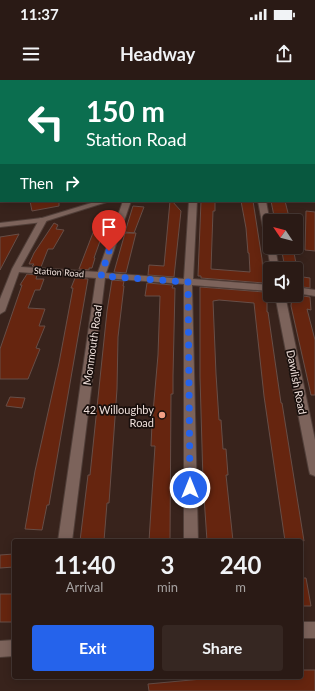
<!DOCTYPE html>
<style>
body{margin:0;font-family:Lato,sans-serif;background:#362722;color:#f1f3f6;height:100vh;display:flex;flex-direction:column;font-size:15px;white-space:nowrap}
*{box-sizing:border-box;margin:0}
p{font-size:13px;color:#a5a1a0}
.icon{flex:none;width:22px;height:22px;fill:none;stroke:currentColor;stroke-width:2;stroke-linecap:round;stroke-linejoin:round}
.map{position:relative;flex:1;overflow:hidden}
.panel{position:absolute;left:12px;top:459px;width:291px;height:140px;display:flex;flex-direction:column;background:#2a1a15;border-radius:4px;box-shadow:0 2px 10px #0003,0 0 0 1px #463834}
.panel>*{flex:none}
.hud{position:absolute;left:0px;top:0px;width:315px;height:122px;box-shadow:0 2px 10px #0003,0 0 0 1px #463834;background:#0b6e4f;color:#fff;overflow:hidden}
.needle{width:26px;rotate:305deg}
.controls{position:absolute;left:263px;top:134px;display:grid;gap:8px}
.controls a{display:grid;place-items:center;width:40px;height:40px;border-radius:4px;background:#2a1a15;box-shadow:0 2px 10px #0003,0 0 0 1px #463834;font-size:20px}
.pin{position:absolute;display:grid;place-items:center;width:34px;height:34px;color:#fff;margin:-41px -17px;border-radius:50% 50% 50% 0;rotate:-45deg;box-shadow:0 0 4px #0007}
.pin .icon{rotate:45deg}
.me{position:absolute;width:44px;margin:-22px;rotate:0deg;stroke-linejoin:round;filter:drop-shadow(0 0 3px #0008)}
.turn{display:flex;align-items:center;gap:14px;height:84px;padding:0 20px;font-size:18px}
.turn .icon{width:52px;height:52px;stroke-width:2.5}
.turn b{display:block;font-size:28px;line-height:34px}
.then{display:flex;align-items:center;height:38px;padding:0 20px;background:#0003;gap:8px;font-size:15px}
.eta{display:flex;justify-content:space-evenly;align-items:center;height:68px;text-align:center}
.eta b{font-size:24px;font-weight:700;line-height:28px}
.primary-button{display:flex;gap:8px;margin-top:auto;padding:8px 20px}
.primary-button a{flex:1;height:46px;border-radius:4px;background:#2563eb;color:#fff;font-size:16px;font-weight:700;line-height:46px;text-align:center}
.primary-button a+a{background:#362722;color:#f1f3f6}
.status{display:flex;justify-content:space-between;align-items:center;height:28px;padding:0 20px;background:#2a1a15;direction:ltr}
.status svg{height:11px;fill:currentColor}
header{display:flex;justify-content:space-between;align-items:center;height:52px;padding:0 20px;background:#2a1a15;font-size:18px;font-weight:700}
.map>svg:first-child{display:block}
</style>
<div class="status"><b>11:37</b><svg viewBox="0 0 49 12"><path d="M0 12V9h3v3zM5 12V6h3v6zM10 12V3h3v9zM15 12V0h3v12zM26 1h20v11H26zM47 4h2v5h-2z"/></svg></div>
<header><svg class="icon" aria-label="menu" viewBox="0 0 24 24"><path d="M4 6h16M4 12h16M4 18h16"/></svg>Headway<svg class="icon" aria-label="share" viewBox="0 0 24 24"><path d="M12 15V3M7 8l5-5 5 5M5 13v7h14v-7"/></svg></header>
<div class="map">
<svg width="315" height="611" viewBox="0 0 315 611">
<rect width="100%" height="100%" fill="#38231c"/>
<!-- building -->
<path fill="#66250f" stroke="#674e47" d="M30 121H59V126L32 131Z
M170 121H172L181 131 174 197 148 195 149 185 164 186Z
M201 121H215V131H213L211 189 250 192 249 173H248L246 148 241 121H253L262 179 264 203 201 198V196H198Z
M271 121H285L290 141H275Z
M133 126 144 127 134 153 125 152Z
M306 131 315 132V171L305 170Z
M101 132 110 133 94 178H95L92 188H89V190L79 189Z
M54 143 58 145 56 149 64 150 53 169H48L41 187 32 186 34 184H29L34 173Z
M125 153H136L126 193 114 192Z
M19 154 0 190V157Z
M281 167H293L297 189 285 188Z
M27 194 37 195 36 199H44L40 210H35L28 228 45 229 39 246H45L36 268 40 269 28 299H0V269L22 205H20Z
M296 196 310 198V208L296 206Z
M75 198 88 199 49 425H47L42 450 25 449 35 391 59 283 73 208H71Z
M112 200 124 201 123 206H124L118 257 117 309 109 423H107L104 461H80L88 395H90L107 231Z
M147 203 173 205 172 208H175L173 296V314H171L170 461H149L155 366H151L152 344 158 275 160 216H145Z
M200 207 264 212 265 215H267V232H268L281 323H282L304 461H285L264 316 254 223 219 220 213 221 216 294 219 340H221L223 369H226L228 395H226L233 461H207L203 401 200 297Z
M296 215 310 217 311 230 307 229 315 260V315H311L291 226 292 217 296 218Z
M10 317 25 318 22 328 6 326Z
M14 474V487L0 488V475Z
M301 498H306L311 526H301Z
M0 514H14V542H0Z
M301 590H315V611H149L148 604 202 599V597H301Z"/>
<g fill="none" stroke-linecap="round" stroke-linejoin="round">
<!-- service casing -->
<g stroke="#513f39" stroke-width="2.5">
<path id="service" d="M0 57H1V60H0Z"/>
</g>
<!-- minor casing -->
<g stroke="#513f39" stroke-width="2">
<path id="minor" d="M17 0H23L17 1Z
M86 0H92L86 1Z
M126 0H131V1H126Z
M186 0H191V1H186Z
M314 5H315V7H314Z
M0 20H1V22H0Z
M314 35 315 36V40L314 39Z
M314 51H315V55H314Z
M0 101H1V105H0Z
M123 121H131L106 193 184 199 189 121H197L193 199 270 205V211L192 205 198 461H184V204L105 198 72 461H58L96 198 19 192 5 231 0 234V219L12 189 40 138H43L47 140 21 187 98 192Z
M258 121H266L270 143V167H275L279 189H271L267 167 269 165 266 163Z
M296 207 315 210V216L296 213Z
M275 215H285L315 360V396L310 394 309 390Z
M301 542H315V558H301Z
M14 560V576L0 577V561Z"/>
</g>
<!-- tertiary casing -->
<g stroke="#513f39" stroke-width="2">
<path id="tertiary" d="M314 73H315V77H314Z
M314 86H315V90H314Z
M98 121H110L43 142 0 147V143L42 138Z"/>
</g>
<!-- primary casing -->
<g stroke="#513f39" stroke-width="2">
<path id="primary" d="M151 0H160L151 1Z
M0 71H1L0 76Z"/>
</g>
<!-- service -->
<use href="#service" fill="#7c635b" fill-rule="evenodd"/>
<!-- minor -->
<use href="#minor" fill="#7c635b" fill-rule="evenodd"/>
<!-- tertiary -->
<use href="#tertiary" fill="#7c635b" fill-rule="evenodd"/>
<!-- primary -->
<use href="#primary" fill="#bb7d6b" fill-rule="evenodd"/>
</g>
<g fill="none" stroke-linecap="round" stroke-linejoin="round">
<!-- route -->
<path stroke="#2563eb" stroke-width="7" stroke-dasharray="0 12.6" d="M109 171 101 196 188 202 190 408"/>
</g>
<!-- markers -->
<circle fill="#f39f85" stroke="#190f0c" stroke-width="1.5" cx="162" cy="335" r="4"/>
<g text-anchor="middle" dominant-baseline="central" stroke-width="3.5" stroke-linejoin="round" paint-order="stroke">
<!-- far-street labels -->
<g font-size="9" fill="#eedfda" stroke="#190f0c">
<text transform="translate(59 192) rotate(4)">Station Road</text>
</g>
<!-- street labels -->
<g font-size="11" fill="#eedfda" stroke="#190f0c">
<text transform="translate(92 265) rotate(-82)">Monmouth Road</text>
<text transform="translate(297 302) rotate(79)">Dawlish Road</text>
</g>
<!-- poi labels -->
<g font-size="11" fill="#eedfda" stroke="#190f0c" text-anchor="end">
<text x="154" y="329">42 Willoughby<tspan x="154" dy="13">Road</tspan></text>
</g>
</g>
</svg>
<div class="controls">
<a><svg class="needle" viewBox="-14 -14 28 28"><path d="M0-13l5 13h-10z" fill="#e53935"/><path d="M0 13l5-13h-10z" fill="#a5a1a0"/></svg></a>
<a><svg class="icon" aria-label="sound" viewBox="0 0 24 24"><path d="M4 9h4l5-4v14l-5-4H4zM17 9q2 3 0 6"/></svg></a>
</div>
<div class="pin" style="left:109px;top:171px;background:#d93025"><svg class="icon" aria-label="arrive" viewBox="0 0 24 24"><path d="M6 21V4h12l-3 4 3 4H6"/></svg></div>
<svg class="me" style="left:190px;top:408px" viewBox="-20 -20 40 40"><circle r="17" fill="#2563eb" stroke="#fff" stroke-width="3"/><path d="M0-11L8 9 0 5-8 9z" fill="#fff"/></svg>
<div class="hud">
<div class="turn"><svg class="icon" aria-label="left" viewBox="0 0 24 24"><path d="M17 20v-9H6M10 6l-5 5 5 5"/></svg><div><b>150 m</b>Station Road</div></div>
<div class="then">Then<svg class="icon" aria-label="right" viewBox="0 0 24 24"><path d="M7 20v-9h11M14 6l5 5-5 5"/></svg></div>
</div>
<section class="panel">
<div class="eta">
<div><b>11:40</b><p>Arrival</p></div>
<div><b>3</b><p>min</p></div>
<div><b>240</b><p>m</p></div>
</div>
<div class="primary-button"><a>Exit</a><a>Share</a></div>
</section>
</div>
